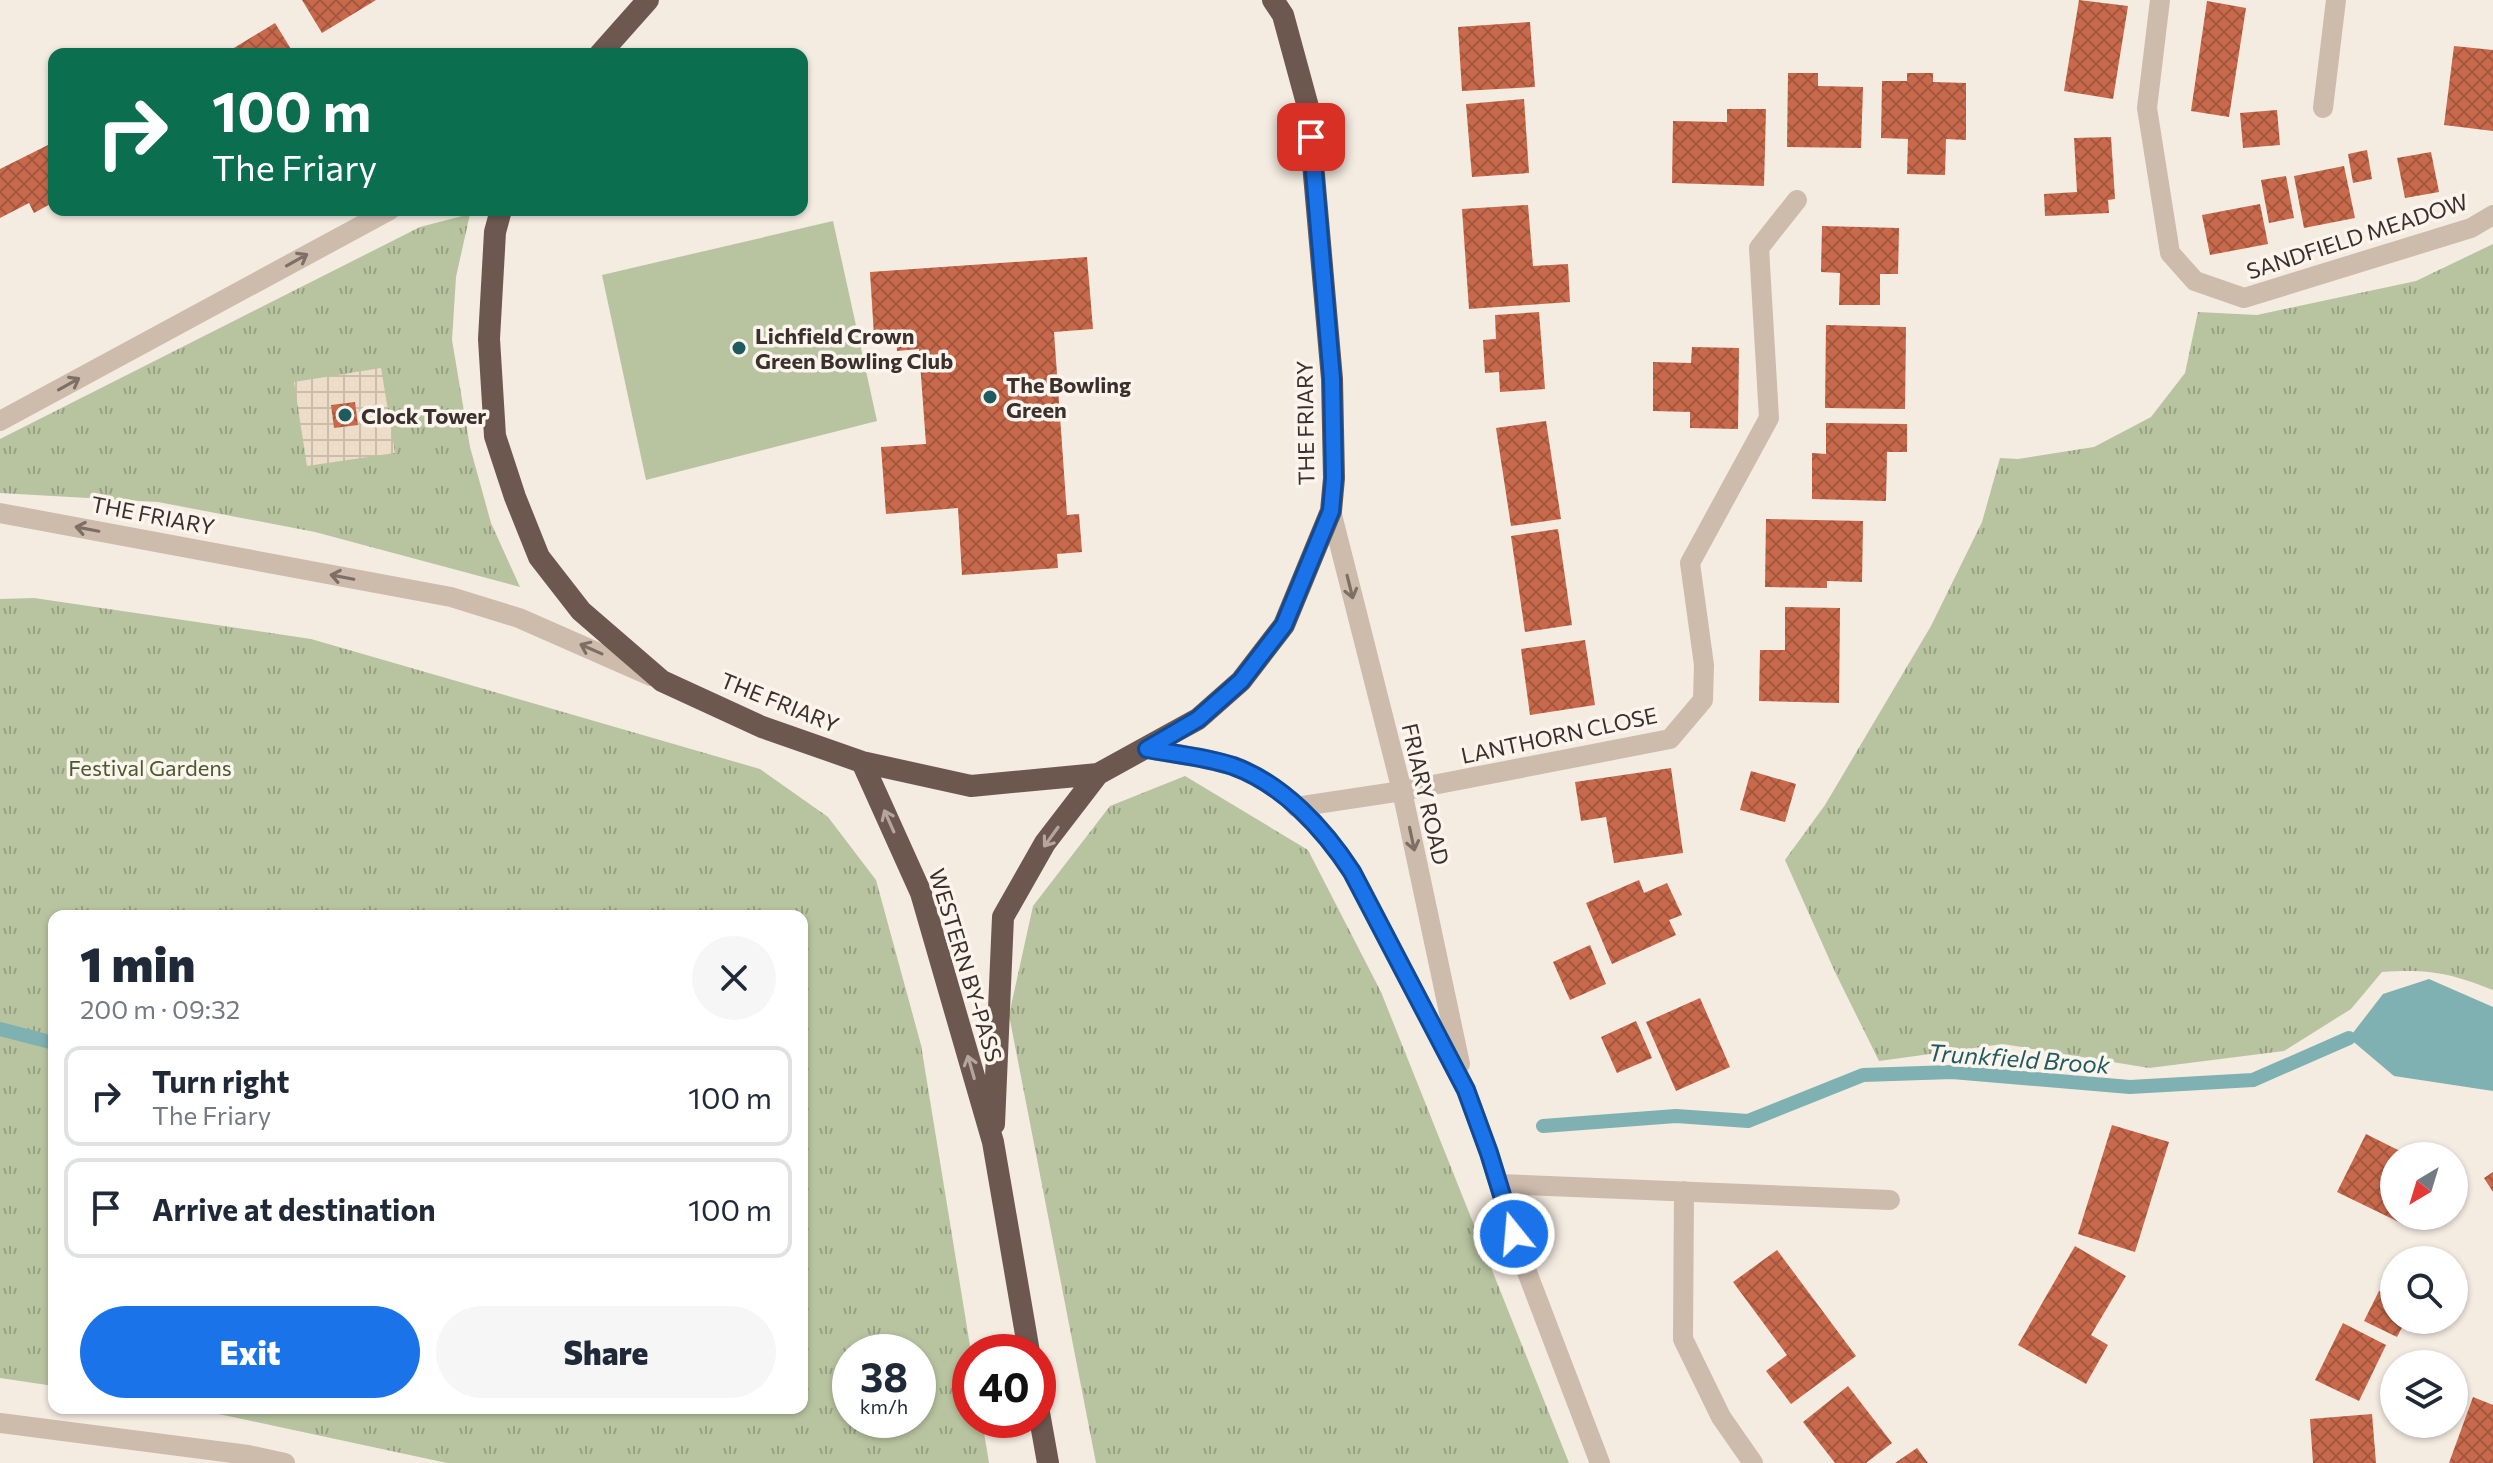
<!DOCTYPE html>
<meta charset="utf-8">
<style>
body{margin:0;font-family:Commissioner,sans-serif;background:#f6f6f7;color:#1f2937;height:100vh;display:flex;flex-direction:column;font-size:30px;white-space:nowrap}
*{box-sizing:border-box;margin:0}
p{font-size:26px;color:#747a83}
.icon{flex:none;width:44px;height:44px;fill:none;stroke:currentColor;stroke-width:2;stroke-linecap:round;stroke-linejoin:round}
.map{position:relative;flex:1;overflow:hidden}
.drawer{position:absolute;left:48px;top:910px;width:760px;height:504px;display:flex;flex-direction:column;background:#fff;border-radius:16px;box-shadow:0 2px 6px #0004}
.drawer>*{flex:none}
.hud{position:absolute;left:48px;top:48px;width:760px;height:168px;border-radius:16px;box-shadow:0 2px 6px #0004;background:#0b6e4f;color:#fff;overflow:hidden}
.needle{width:52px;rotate:218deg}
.controls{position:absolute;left:2380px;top:1142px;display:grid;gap:16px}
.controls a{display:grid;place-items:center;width:88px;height:88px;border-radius:50%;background:#fff;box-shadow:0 2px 6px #0004;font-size:40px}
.speed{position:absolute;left:832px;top:1334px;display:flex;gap:16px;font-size:40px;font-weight:700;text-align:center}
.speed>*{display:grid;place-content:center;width:104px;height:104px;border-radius:50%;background:#fff;box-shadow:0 2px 6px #0004;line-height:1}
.speed small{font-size:20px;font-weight:400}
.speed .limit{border:12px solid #d22;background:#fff;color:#111}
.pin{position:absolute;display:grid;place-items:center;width:68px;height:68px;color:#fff;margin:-34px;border-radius:16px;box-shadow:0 4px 12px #0006}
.me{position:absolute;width:88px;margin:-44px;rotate:343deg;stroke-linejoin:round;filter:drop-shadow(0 0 6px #0008)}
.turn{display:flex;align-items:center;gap:28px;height:168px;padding:0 32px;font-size:36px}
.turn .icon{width:104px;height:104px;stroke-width:2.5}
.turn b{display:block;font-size:56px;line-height:68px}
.round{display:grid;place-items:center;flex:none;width:84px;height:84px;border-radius:42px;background:#f6f6f7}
.overview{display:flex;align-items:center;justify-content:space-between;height:136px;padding:0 32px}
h1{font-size:48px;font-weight:800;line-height:60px}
.primary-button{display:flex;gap:16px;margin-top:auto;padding:16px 32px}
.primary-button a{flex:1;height:92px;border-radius:48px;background:#1a73e8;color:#fff;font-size:32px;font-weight:800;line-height:92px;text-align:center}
.primary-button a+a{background:#f6f6f7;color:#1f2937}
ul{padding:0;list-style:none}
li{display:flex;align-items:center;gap:24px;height:100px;margin:0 16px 12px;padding:0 16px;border:4px solid #e0e1e3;border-radius:16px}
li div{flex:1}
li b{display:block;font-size:30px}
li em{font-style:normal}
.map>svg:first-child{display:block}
</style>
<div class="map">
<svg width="2493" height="1463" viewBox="0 0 2493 1463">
<defs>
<pattern id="grass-tufts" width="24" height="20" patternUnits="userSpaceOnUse" patternTransform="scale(2)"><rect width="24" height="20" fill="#b8c4a0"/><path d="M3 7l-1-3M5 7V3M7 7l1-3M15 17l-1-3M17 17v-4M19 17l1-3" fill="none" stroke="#97a083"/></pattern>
<pattern id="plaza-grid" width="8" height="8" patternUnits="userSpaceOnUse" patternTransform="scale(2)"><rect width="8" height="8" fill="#ecdcc8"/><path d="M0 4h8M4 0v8" fill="none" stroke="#cbbdac"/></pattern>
<pattern id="building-cross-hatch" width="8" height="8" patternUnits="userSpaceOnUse" patternTransform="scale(2)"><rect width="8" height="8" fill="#c8694b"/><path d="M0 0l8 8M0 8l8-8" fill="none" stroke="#a4573f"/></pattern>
</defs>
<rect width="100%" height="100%" fill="#f4ebe1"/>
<!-- grass -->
<path fill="url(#grass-tufts)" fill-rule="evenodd" d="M470 214 456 277 452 340 470 447 491 523 520 587 315 532 158 502 0 493V439L420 227Z
M2493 244V990C2449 973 2430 969 2382 972L2351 1009 2284 1051 2149 1068 2003 1044 1879 1061 1835 972 1785 860 1825 805 1931 626 1982 522 2000 458 2018 459 2094 447 2151 417 2185 373 2198 312 2257 315 2416 281Z
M34 598 311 639 760 769 828 817 876 880 921 1045 971 1352 970 1420H982L989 1463H447L191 1408H802V916H54V1386L0 1378V599ZM850 1352H918V1420H850Z
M1185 776 1308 850 1381 992 1569 1463H1096L1009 1015 1033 906 1110 806Z"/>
<!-- pitch -->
<path fill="#b8c4a0" d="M833 221 877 421 646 480 602 275Z"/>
<!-- plaza -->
<path fill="url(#plaza-grid)" d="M381 368 395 453 307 466 294 382Z"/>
<!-- water -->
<path fill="#7fb0b2" d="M2429 979 2493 1007V1091L2394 1076 2349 1038 2383 994Z"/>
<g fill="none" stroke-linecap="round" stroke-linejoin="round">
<!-- stream -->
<path stroke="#7fb0b2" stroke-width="14" d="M0 1029 54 1043
M1543 1126 1676 1116 1748 1121 1863 1075 1952 1072 2130 1087 2253 1080 2349 1038"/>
</g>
<!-- building -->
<path fill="url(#building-cross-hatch)" d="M302 0H376L322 33Z
M2079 0 2128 6 2113 99 2064 91Z
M2207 1 2246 8 2229 117 2191 111Z
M1530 22 1535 87 1462 91 1458 27Z
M275 23 294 54H224Z
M2454 46 2493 50V131L2444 125Z
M1788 73H1818V86L1863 87 1861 148 1787 147Z
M1907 73H1933V82L1966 83V140L1946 139 1945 175 1907 174 1908 139 1881 138 1882 81H1907Z
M1524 99 1529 173 1472 177 1466 104Z
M1727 109H1766L1764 186 1672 183 1673 121 1727 122Z
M2277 110 2280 145 2243 148 2240 113Z
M2111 137 2115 199 2108 200 2109 213 2045 216 2044 194 2077 192 2074 138Z
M54 142V202L34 213 29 203 0 218V169Z
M2367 150 2372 179 2353 183 2348 154Z
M2431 152 2439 192 2405 198 2397 158Z
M2344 166 2355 218 2304 228 2294 176Z
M2286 176 2294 218 2269 223 2261 180Z
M2260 204 2268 244 2210 255 2202 215Z
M1528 205 1533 266 1568 264 1570 302 1469 309 1462 209Z
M1822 226 1899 228 1898 274H1880V305H1839L1840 273 1821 272Z
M1087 257 1093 329 1054 332 1067 515 1079 514 1082 552 1057 554 1058 568 962 575 958 508 886 514 881 447 926 444 919 349 897 351 896 334 874 336 870 272Z
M1539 312 1545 389 1500 392 1499 372 1485 373 1483 340 1496 339 1495 315Z
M1826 325 1906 327 1905 409 1825 408Z
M1692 347 1739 348 1738 429 1690 428V412L1653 411V362L1691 363Z
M355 402 358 425 334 428 331 405Z
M1546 421 1561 519 1511 526 1496 428Z
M1826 423 1907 424V452H1887L1886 501 1812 499V453L1826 454Z
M1766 519 1863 521 1862 582 1827 581V588L1765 587Z
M1558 529 1572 625 1525 632 1511 536Z
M1785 607 1840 608 1839 703 1759 701 1760 650H1785Z
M1585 640 1595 705 1530 715 1521 649Z
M1671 768 1683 853 1614 863 1606 817 1581 821 1575 782Z
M1751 771 1796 784 1785 822 1740 810Z
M1639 880 1644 893 1667 883 1682 915 1669 920 1676 935 1612 964 1586 903Z
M1590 945 1606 984 1570 1000 1553 962Z
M1700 998 1730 1067 1676 1091 1646 1022Z
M1636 1021 1652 1058 1617 1073 1601 1037Z
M2112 1125 2169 1142 2135 1252 2078 1234Z
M2366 1134 2410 1156H2394V1216H2412L2407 1226 2337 1192Z
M2493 1172V1192L2484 1178Z
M2075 1246 2126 1276 2091 1335 2108 1345 2086 1384 2018 1345Z
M1777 1250 1856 1356 1791 1404 1766 1371 1787 1355 1733 1282Z
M2394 1266V1292L2384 1287Z
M2379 1291 2394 1298V1320H2406L2397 1337 2364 1321Z
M2343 1323 2386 1345 2359 1401 2315 1380Z
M1848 1386 1892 1443 1866 1463H1835L1803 1422Z
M2473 1397 2493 1405V1463H2449Z
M2372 1414 2376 1463H2313L2310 1419Z
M1917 1448 1928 1463H1895Z"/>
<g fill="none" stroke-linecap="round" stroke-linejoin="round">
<!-- service -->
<path stroke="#cdbbac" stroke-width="20" d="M2323 108 2336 0"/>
<!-- minor -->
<path stroke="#cdbbac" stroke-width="20" d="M2160 0 2147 108 2170 253 2195 281 2244 298 2471 228 2493 215
M1296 807 1402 791 1670 739 1703 700 1704 665 1690 563 1769 418 1759 248 1797 200
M1499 1184 1890 1200
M1684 1191 1683 1339 1721 1417 1753 1463
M0 1423 248 1455 285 1463"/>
<!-- tertiary -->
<path stroke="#cdbbac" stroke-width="20" d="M0 421 390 210
M1331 511 1402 791 1460 1064
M0 513 451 597 519 618 651 676
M1147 749C1175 754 1206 757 1233 766 1283 784 1324 829 1352 872L1466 1090 1489 1153 1522 1259 1600 1463"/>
<!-- trunk -->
<path stroke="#6c584f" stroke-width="22" d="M600 54 648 0
M501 210 495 232 489 339 495 436 515 497 539 557 581 611 662 681 762 727 862 762 971 786 1098 774 1198 719 1241 681 1284 625 1331 511 1334 478 1332 379 1308 107 1283 15 1273 0
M862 762 921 893 993 1142 1029 1352
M994 1124 1003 917 1045 843 1098 774
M1038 1407 1048 1463"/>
</g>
<!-- one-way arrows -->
<defs><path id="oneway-shaft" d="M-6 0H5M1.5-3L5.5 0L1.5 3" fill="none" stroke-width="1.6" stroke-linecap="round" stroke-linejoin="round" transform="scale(2)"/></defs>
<g stroke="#7d6f65">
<use href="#oneway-shaft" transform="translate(297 260) rotate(-29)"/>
<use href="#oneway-shaft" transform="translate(69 384) rotate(-29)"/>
<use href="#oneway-shaft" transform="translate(87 529) rotate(-169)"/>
<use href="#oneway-shaft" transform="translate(342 577) rotate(-169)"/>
<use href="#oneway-shaft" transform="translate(1350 587) rotate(76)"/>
<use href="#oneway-shaft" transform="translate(591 649) rotate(-156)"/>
<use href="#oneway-shaft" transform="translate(1412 839) rotate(78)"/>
</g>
<g stroke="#b4a69e">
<use href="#oneway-shaft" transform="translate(889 821) rotate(-114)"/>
<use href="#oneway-shaft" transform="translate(1051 837) rotate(126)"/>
<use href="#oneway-shaft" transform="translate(971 1067) rotate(-106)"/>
</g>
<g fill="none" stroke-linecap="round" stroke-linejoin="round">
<!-- route casing -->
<g stroke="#114b97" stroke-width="20">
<path id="route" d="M1311 137 1332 379 1334 478 1331 511 1284 625 1241 681 1198 719 1147 749C1175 754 1206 757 1233 766 1283 784 1324 829 1352 872L1466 1090 1489 1153 1514 1234"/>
</g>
<!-- route -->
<use href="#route" stroke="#1a73e8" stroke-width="14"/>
</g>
<!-- markers -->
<g fill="#1f5a5e" stroke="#fbf5ee" stroke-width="3">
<circle cx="739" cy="348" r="8"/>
<circle cx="990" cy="397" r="8"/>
<circle cx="345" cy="415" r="8"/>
</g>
<g text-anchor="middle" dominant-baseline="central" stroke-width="7" stroke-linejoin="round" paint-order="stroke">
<!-- street labels -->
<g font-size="22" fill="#3b302b" stroke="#fbf5ee">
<text transform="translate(2357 236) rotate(-18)">SANDFIELD MEADOW</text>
<text transform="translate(1305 423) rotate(-91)">THE FRIARY</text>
<text transform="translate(153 515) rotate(11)">THE FRIARY</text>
<text transform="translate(780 702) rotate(22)">THE FRIARY</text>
<text transform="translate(1559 735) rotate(-12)">LANTHORN CLOSE</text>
<text transform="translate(1426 794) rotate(77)">FRIARY ROAD</text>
<text transform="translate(966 965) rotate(73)">WESTERN BY-PASS</text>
</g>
<!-- poi labels -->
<g font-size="22" font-weight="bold" fill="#3b302b" stroke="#fbf5ee" text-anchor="start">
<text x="755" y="335">Lichfield Crown<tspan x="755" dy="25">Green Bowling Club</tspan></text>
<text x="1006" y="384">The Bowling<tspan x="1006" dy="25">Green</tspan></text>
<text x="361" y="415">Clock Tower</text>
</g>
<!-- park labels -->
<g font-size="22" fill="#4a5a2e" stroke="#fbf5ee">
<text x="150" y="767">Festival Gardens</text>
</g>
<!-- water labels -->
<g font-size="24" font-style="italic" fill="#1f5a5e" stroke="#fbf5ee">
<text transform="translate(2019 1058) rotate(4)">Trunkfield Brook</text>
</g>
</g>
</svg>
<div class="controls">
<a><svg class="needle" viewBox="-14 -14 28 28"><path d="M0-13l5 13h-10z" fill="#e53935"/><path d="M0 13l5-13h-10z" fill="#747a83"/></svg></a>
<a><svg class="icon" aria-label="search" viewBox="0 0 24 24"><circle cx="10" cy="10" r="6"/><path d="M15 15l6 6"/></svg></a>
<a><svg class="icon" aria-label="layers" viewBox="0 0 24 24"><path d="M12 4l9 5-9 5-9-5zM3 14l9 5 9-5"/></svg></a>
</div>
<div class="speed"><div>38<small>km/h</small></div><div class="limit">40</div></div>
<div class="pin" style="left:1311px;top:137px;background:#d93025"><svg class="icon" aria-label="arrive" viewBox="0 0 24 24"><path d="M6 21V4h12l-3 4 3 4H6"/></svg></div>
<svg class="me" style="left:1514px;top:1234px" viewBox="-20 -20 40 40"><circle r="17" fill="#1a73e8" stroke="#fff" stroke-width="3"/><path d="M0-11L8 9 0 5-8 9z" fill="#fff"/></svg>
<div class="hud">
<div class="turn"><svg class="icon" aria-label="right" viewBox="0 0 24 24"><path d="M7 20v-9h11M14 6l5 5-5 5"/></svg><div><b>100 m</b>The Friary</div></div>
</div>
<section class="drawer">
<div class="overview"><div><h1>1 min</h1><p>200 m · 09:32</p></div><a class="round"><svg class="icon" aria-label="close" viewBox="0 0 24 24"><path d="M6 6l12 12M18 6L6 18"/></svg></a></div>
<ul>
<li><svg class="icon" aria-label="right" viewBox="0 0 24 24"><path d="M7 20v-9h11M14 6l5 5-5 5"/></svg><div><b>Turn right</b><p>The Friary</p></div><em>100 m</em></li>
<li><svg class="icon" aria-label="arrive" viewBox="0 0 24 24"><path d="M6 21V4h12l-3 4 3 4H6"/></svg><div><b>Arrive at destination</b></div><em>100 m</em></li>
</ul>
<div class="primary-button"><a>Exit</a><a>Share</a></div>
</section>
</div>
